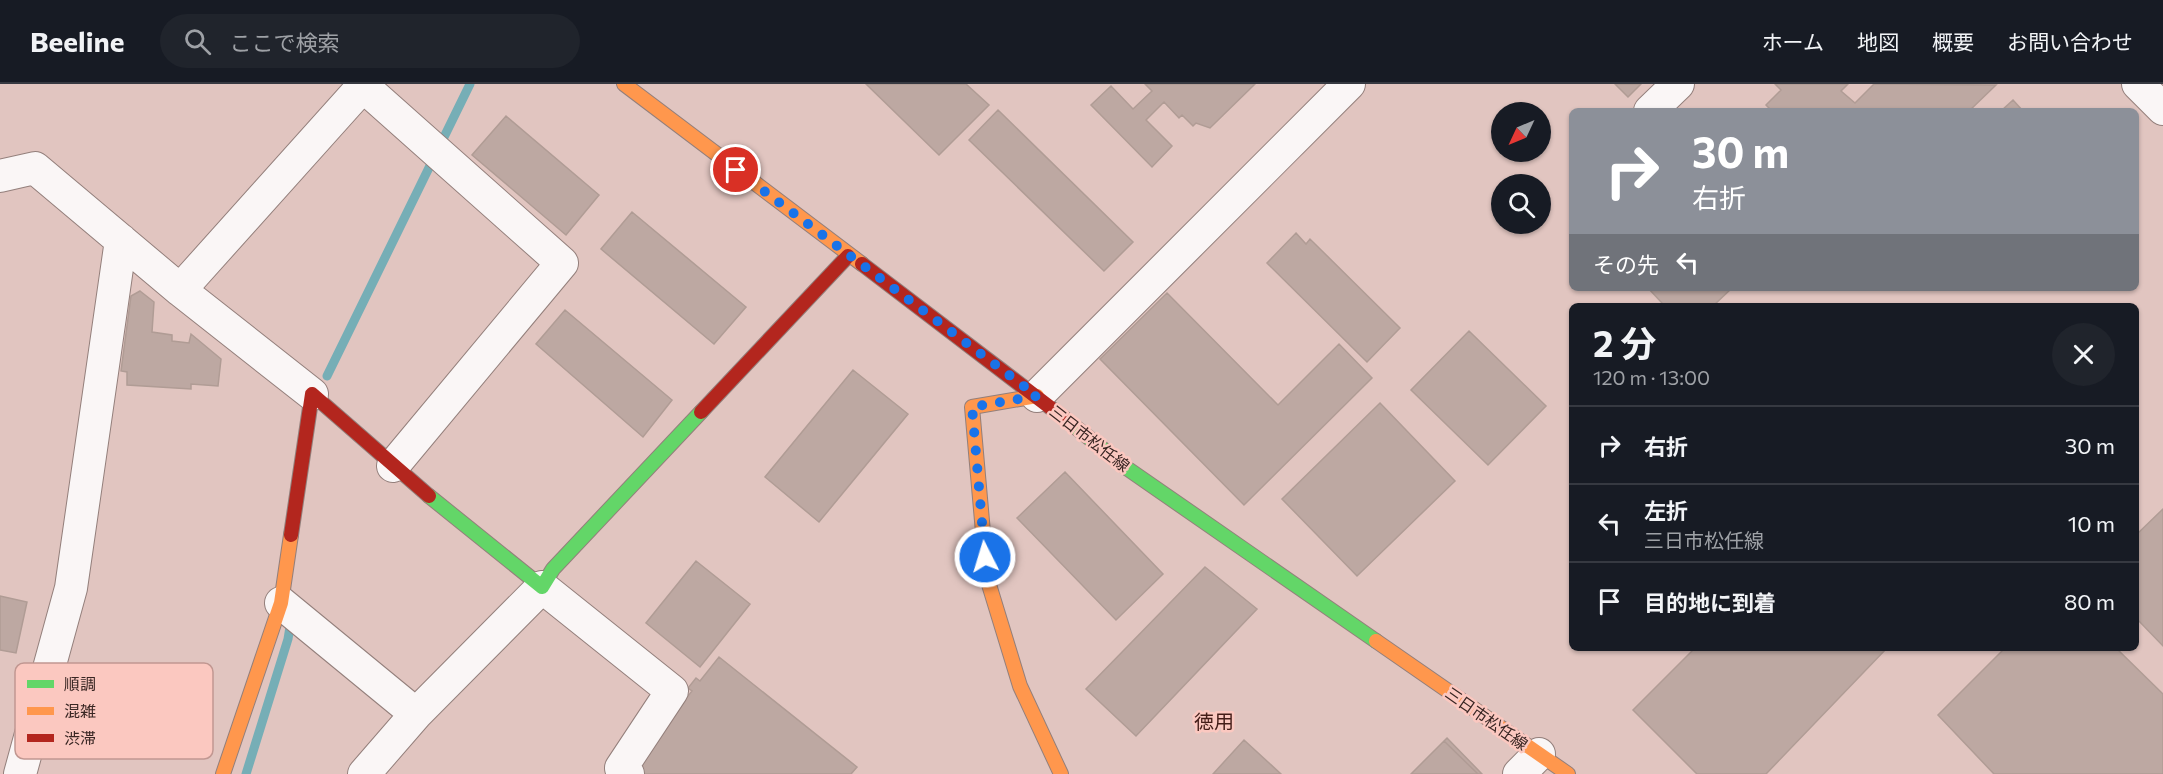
<!DOCTYPE html>
<html lang="ja">
<meta charset="utf-8">
<style>
body{margin:0;font-family:Commissioner,"Noto Sans JP",sans-serif;background:#20242c;color:#f1f3f6;height:100vh;display:flex;flex-direction:column;font-size:22px;white-space:nowrap}
*{box-sizing:border-box;margin:0}
p{font-size:20px;color:#9ea1a6}
.icon{flex:none;width:33px;height:33px;fill:none;stroke:currentColor;stroke-width:2;stroke-linecap:round;stroke-linejoin:round}
.map{position:relative;flex:1;overflow:hidden}
.drawer{position:absolute;left:1569px;top:219px;width:570px;height:348px;display:flex;flex-direction:column;background:#171b24;border-radius:9px;box-shadow:0 2px 4px #0004}
.drawer>*{flex:none}
.banner{position:absolute;left:1569px;top:24px;width:570px;height:183px;border-radius:9px;box-shadow:0 2px 4px #0004;background:#8c9099;color:#fff;overflow:hidden}
.needle{width:39px;rotate:226deg}
.fabs{position:absolute;left:1491px;top:18px;display:grid;gap:12px}
.fabs a{display:grid;place-items:center;width:60px;height:60px;border-radius:50%;background:#171b24;box-shadow:0 2px 4px #0004;font-size:30px}
.pin{position:absolute;display:grid;place-items:center;width:51px;height:51px;color:#fff;margin:-26px;border:3px solid #fff;border-radius:50%;box-shadow:0 2px 6px #0007}
.me{position:absolute;width:66px;margin:-33px;rotate:355deg;stroke-linejoin:round;filter:drop-shadow(0 0 4px #0008)}
.turn{display:flex;align-items:center;gap:21px;height:126px;padding:0 24px;font-size:27px}
.turn .icon{width:78px;height:78px;stroke-width:2.5}
.turn b{display:block;font-size:42px;line-height:51px}
.then{display:flex;align-items:center;height:57px;padding:0 24px;background:#0003;gap:12px;font-size:22px}
.round{display:grid;place-items:center;flex:none;width:63px;height:63px;border-radius:32px;background:#20242c}
.summary{display:flex;align-items:center;justify-content:space-between;height:102px;padding:0 24px}
h1{font-size:36px;font-weight:700;line-height:45px}
ul{padding:0;list-style:none}
li{display:flex;align-items:center;gap:18px;height:78px;padding:0 24px;border-top:2px solid #363941}
li div{flex:1}
li b{display:block;font-size:22px}
li em{font-style:normal}
header{display:flex;align-items:center;gap:36px;box-sizing:border-box;height:84px;padding:0 30px;background:#171b24;border-bottom:2px solid #363941}
header strong{font-size:28px}
nav{display:flex;gap:33px;margin-inline-start:auto;font-size:21px}
.search{width:420px;height:54px;background:#20242c;display:flex;align-items:center;gap:15px;box-sizing:border-box;padding:0 21px;border-radius:33px;color:#9ea1a6;font-size:22px}
.map>svg:first-child{display:block}
</style>
<header>
<strong>Beeline</strong>
<div class="search"><svg class="icon" aria-label="search" viewBox="0 0 24 24"><circle cx="10" cy="10" r="6"/><path d="M15 15l6 6"/></svg>ここで検索</div>
<nav><a>ホーム</a><a>地図</a><a>概要</a><a>お問い合わせ</a></nav>
</header>
<div class="map">
<svg width="2163" height="690" viewBox="0 0 2163 690">
<rect width="100%" height="100%" fill="#e1c5c0"/>
<g fill="none" stroke-linecap="round" stroke-linejoin="round">
<!-- stream -->
<path stroke="#76aeb6" stroke-width="9" d="M327 292 470 0
M246 690 288 555 291 537"/>
</g>
<!-- building -->
<path fill="#bda8a2" stroke="#b09c95" stroke-width="1.5" d="M866 0H966L989 21 939 71Z
M1145 0H1255L1210 44 1196 39 1193 42 1182 31 1179 34 1164 18 1146 36 1172 62 1152 83 1091 21 1111 2 1133 25 1152 7Z
M1615 0H1641L1628 13Z
M1775 0H1848L1841 7 1855 19 1874 0 1996 1 1969 27H1772L1766 21 1781 6Z
M2013 16 2023 27H2001Z
M998 26 1133 158 1104 187 969 56Z
M506 32 599 111 566 151 472 71Z
M632 128 746 223 714 260 601 165Z
M1296 149 1306 160 1310 155 1400 244 1367 278 1267 179Z
M1648 204H1732L1713 222H1660L1662 219Z
M140 207 154 218 152 248 172 251V257L189 259 191 250 221 275 218 302 191 300V305L127 301V288L121 287 131 212Z
M1167 209 1278 321 1339 260 1372 294 1244 421 1100 275Z
M565 226 672 316 643 353 536 260Z
M1469 247 1546 322 1488 381 1411 306Z
M853 286 908 330 819 438 765 393Z
M1380 319 1455 397 1357 492 1282 415Z
M1065 388 1163 490 1116 536 1017 434Z
M2163 425V562L2136 534V451Z
M696 477 750 520 700 583 646 539Z
M1205 483 1257 525 1136 652 1086 605Z
M0 512 27 518 16 569 0 566Z
M1695 564H1887L1766 690H1697L1633 626Z
M2005 564H2116L2163 610V690H1994L1938 631Z
M719 573 857 683 851 690H627L692 607 688 604 696 594 700 597Z
M1447 654 1482 690H1411Z
M1244 656 1281 690H1213Z
M1444 657 1478 690H1411Z"/>
<g fill="none" stroke-linecap="round" stroke-linejoin="round">
<!-- street casing -->
<g stroke="#937f7b" stroke-width="34">
<path id="street" d="M2138 0 2163 25
M1650 27 1678 0
M0 92 35 84 180 206 312 310
M180 206 363 2 562 179 393 382
M1037 312 1349 0
M281 519 416 630
M20 690 71 504 121 156
M364 690 416 630 542 503 672 607 621 684 628 690
M1519 690 1539 670"/>
</g>
<!-- fast casing -->
<g stroke="#937f7b" stroke-width="16">
<path id="fast" d="M1064 334 1128 385 1376 557
M429 412 542 503 553 485 701 328"/>
</g>
<!-- slow casing -->
<g stroke="#937f7b" stroke-width="16">
<path id="slow" d="M624 0 862 180
M1037 312 972 323 987 494 1020 602 1061 690
M1376 557 1568 690
M223 690 281 519 291 451"/>
</g>
<!-- jam casing -->
<g stroke="#937f7b" stroke-width="16">
<path id="jam" d="M862 180 1064 334
M701 328 848 172
M291 451 312 310 429 412"/>
</g>
<!-- street -->
<use href="#street" stroke="#faf6f6" stroke-width="32"/>
<!-- fast -->
<use href="#fast" stroke="#63d668" stroke-width="14"/>
<!-- slow -->
<use href="#slow" stroke="#ff974d" stroke-width="14"/>
<!-- jam -->
<use href="#jam" stroke="#b3261e" stroke-width="14"/>
</g>
<g fill="none" stroke-linecap="round" stroke-linejoin="round">
<!-- route -->
<path stroke="#1a73e8" stroke-width="10" stroke-dasharray="0 18" d="M736 86 1037 312 972 323 985 473"/>
</g>
<g text-anchor="middle" dominant-baseline="central" stroke-width="5" stroke-linejoin="round" paint-order="stroke">
<!-- street labels -->
<g font-size="16" fill="#392623" stroke="#fbc8c0">
<text transform="translate(1090 354) rotate(38)">三日市松任線</text>
<text transform="translate(1487 634) rotate(35)">三日市松任線</text>
</g>
<!-- quarter labels -->
<g font-size="20" fill="#431d18" stroke="#fbc8c0">
<text x="1214" y="637">徳用</text>
</g>
</g>
<!-- legend -->
<rect x="15" y="579" width="198" height="96" rx="9" fill="#fbc8c0" stroke="#c19791" stroke-width="1.5"/>
<rect x="27" y="596" width="27" height="8" fill="#63d668"/>
<rect x="27" y="623" width="27" height="8" fill="#ff974d"/>
<rect x="27" y="650" width="27" height="8" fill="#b3261e"/>
<g font-size="16" fill="#392623">
<text x="64" y="606">順調</text>
<text x="64" y="633">混雑</text>
<text x="64" y="660">渋滞</text>
</g>
</svg>
<div class="fabs">
<a><svg class="needle" viewBox="-14 -14 28 28"><path d="M0-13l5 13h-10z" fill="#e53935"/><path d="M0 13l5-13h-10z" fill="#9ea1a6"/></svg></a>
<a><svg class="icon" aria-label="search" viewBox="0 0 24 24"><circle cx="10" cy="10" r="6"/><path d="M15 15l6 6"/></svg></a>
</div>
<div class="pin" style="left:736px;top:86px;background:#d93025"><svg class="icon" aria-label="arrive" viewBox="0 0 24 24"><path d="M6 21V4h12l-3 4 3 4H6"/></svg></div>
<svg class="me" style="left:985px;top:473px" viewBox="-20 -20 40 40"><circle r="17" fill="#1a73e8" stroke="#fff" stroke-width="3"/><path d="M0-11L8 9 0 5-8 9z" fill="#fff"/></svg>
<div class="banner">
<div class="turn"><svg class="icon" aria-label="right" viewBox="0 0 24 24"><path d="M7 20v-9h11M14 6l5 5-5 5"/></svg><div><b>30 m</b>右折</div></div>
<div class="then">その先<svg class="icon" aria-label="left" viewBox="0 0 24 24"><path d="M17 20v-9H6M10 6l-5 5 5 5"/></svg></div>
</div>
<section class="drawer">
<div class="summary"><div><h1>2 分</h1><p>120 m · 13:00</p></div><a class="round"><svg class="icon" aria-label="close" viewBox="0 0 24 24"><path d="M6 6l12 12M18 6L6 18"/></svg></a></div>
<ul>
<li><svg class="icon" aria-label="right" viewBox="0 0 24 24"><path d="M7 20v-9h11M14 6l5 5-5 5"/></svg><div><b>右折</b></div><em>30 m</em></li>
<li><svg class="icon" aria-label="left" viewBox="0 0 24 24"><path d="M17 20v-9H6M10 6l-5 5 5 5"/></svg><div><b>左折</b><p>三日市松任線</p></div><em>10 m</em></li>
<li><svg class="icon" aria-label="arrive" viewBox="0 0 24 24"><path d="M6 21V4h12l-3 4 3 4H6"/></svg><div><b>目的地に到着</b></div><em>80 m</em></li>
</ul>
</section>
</div>
